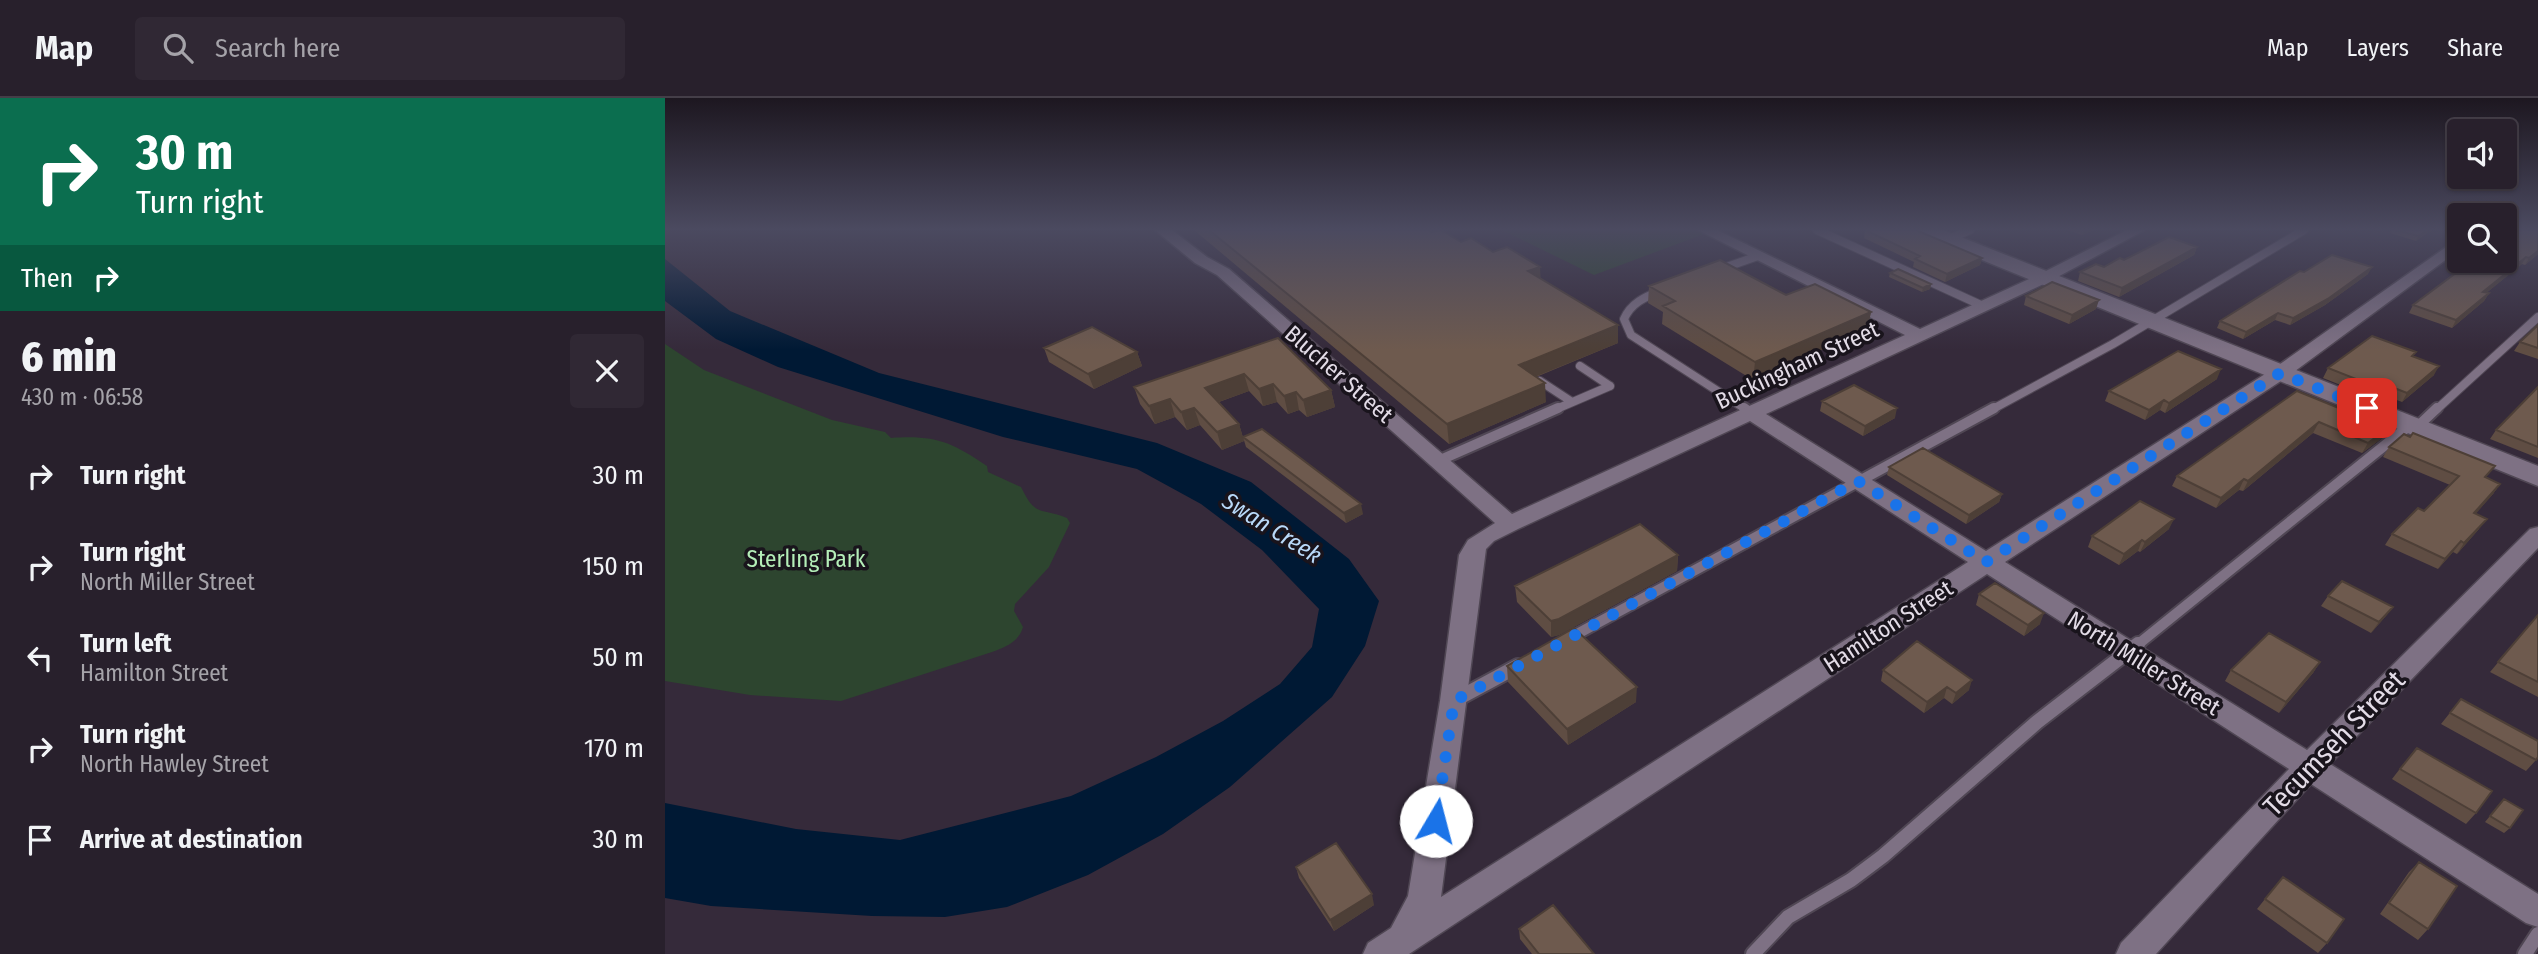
<!DOCTYPE html>
<meta charset="utf-8">
<style>
body{margin:0;font-family:"Fira Sans Condensed",sans-serif;background:#302834;color:#f1f3f6;height:100vh;display:flex;flex-direction:column;font-size:26px;white-space:nowrap}
*{box-sizing:border-box;margin:0}
p{font-size:23px;color:#a5a3a9}
.icon{flex:none;width:38px;height:38px;fill:none;stroke:currentColor;stroke-width:2;stroke-linecap:round;stroke-linejoin:round}
.map{position:relative;flex:1;overflow:hidden}
.side{display:flex;flex-direction:column;background:#28202c;width:665px}
.side>*{flex:none}
.guide{background:#0b6e4f;color:#fff;overflow:hidden}
.tools{position:absolute;left:1782px;top:21px;display:grid;gap:14px}
.tools a{display:grid;place-items:center;width:70px;height:70px;border-radius:7px;background:#28202c;box-shadow:0 2px 5px #0004,0 0 0 2px #443e48;font-size:35px}
.pin{position:absolute;display:grid;place-items:center;width:60px;height:60px;color:#fff;margin:-30px;border-radius:14px;box-shadow:0 4px 10px #0006}
.me{position:absolute;width:77px;margin:-38px;rotate:8deg;stroke-linejoin:round;filter:drop-shadow(0 0 5px #0008)}
.turn{display:flex;align-items:center;gap:24px;height:147px;padding:0 21px;font-size:32px}
.turn .icon{width:91px;height:91px;stroke-width:2.5}
.turn b{display:block;font-size:49px;line-height:60px}
.then{display:flex;align-items:center;height:66px;padding:0 21px;background:#0003;gap:14px;font-size:26px}
.round{display:grid;place-items:center;flex:none;width:74px;height:74px;border-radius:7px;background:#302834}
.headline{display:flex;align-items:center;justify-content:space-between;height:119px;padding:0 21px}
h1{font-size:42px;font-weight:800;line-height:52px}
ul{padding:0;list-style:none}
li{display:flex;align-items:center;gap:21px;height:91px;padding:0 21px}
li div{flex:1}
li b{display:block;font-size:26px}
li em{font-style:normal}
header{display:flex;align-items:center;gap:42px;box-sizing:border-box;height:98px;padding:0 35px;background:#28202c;border-bottom:2px solid #443e48}
header strong{font-size:33px}
nav{display:flex;gap:38px;margin-inline-start:auto;font-size:24px}
.search{width:490px;height:63px;background:#302834;display:flex;align-items:center;gap:18px;box-sizing:border-box;padding:0 24px;border-radius:7px;color:#a5a3a9;font-size:26px}
main{display:flex;flex:1;min-height:0}
.map>svg:first-child{display:block}
</style>
<header>
<strong>Map</strong>
<div class="search"><svg class="icon" aria-label="search" viewBox="0 0 24 24"><circle cx="10" cy="10" r="6"/><path d="M15 15l6 6"/></svg>Search here</div>
<nav><a>Map</a><a>Layers</a><a>Share</a></nav>
</header>
<main>
<section class="side">
<div class="guide">
<div class="turn"><svg class="icon" aria-label="right" viewBox="0 0 24 24"><path d="M7 20v-9h11M14 6l5 5-5 5"/></svg><div><b>30 m</b>Turn right</div></div>
<div class="then">Then<svg class="icon" aria-label="right" viewBox="0 0 24 24"><path d="M7 20v-9h11M14 6l5 5-5 5"/></svg></div>
</div>
<div class="headline"><div><h1>6 min</h1><p>430 m · 06:58</p></div><a class="round"><svg class="icon" aria-label="close" viewBox="0 0 24 24"><path d="M6 6l12 12M18 6L6 18"/></svg></a></div>
<ul>
<li><svg class="icon" aria-label="right" viewBox="0 0 24 24"><path d="M7 20v-9h11M14 6l5 5-5 5"/></svg><div><b>Turn right</b></div><em>30 m</em></li>
<li><svg class="icon" aria-label="right" viewBox="0 0 24 24"><path d="M7 20v-9h11M14 6l5 5-5 5"/></svg><div><b>Turn right</b><p>North Miller Street</p></div><em>150 m</em></li>
<li><svg class="icon" aria-label="left" viewBox="0 0 24 24"><path d="M17 20v-9H6M10 6l-5 5 5 5"/></svg><div><b>Turn left</b><p>Hamilton Street</p></div><em>50 m</em></li>
<li><svg class="icon" aria-label="right" viewBox="0 0 24 24"><path d="M7 20v-9h11M14 6l5 5-5 5"/></svg><div><b>Turn right</b><p>North Hawley Street</p></div><em>170 m</em></li>
<li><svg class="icon" aria-label="arrive" viewBox="0 0 24 24"><path d="M6 21V4h12l-3 4 3 4H6"/></svg><div><b>Arrive at destination</b></div><em>30 m</em></li>
</ul>
</section>
<div class="map">
<svg width="1873" height="856" viewBox="0 0 1873 856">
<rect width="100%" height="100%" fill="#352a3a"/>
<!-- green -->
<path fill="#2d452f" d="M837 132H1030L1039 136 929 177Z
M0 246 39 272 167 322 220 334 226 340C271 337 286 344 322 368L323 374 356 389C371 420 375 409 402 420L405 425 384 469 350 506 349 513 358 529C354 544 340 549 327 554L176 603 85 597 0 583Z"/>
<!-- water -->
<path fill="#001934" d="M0 161 65 213 214 275 492 345 586 384 684 461 714 503 700 548 667 599 565 689 498 736 423 777 342 809 280 819 207 818 46 808 0 800V705L131 731 235 742 406 698 491 659 558 623 615 586 647 549 654 511 597 452 536 406 472 371 338 339 113 269 51 241 0 203Z"/>
<g fill="none" stroke-linecap="round" stroke-linejoin="round">
<!-- lane-far2 casing -->
<g stroke="#504754" stroke-width="10">
<path id="lane-far2" d="M1152 132 1318 208
M1284 141 1305 132
M1053 172 1093 158
M995 193C980 199 966 205 959 221L966 237 1082 312
M915 268 945 288
M875 283 907 304
M889 312 945 288
M1326 312 1448 246 1639 132
M1771 312 1873 219"/>
</g>
<!-- lane-far1 casing -->
<g stroke="#504754" stroke-width="14">
<path id="lane-far1" d="M1079 310 1086 315
M1751 330 1772 310
M773 363 893 310
M901 542 1329 310
M1471 548 1745 327"/>
</g>
<!-- lane casing -->
<g stroke="#504754" stroke-width="18">
<path id="lane" d="M790 602 853 568
M1088 856 1123 819 1186 782 1218 758 1372 624 1473 546
M1860 856 1873 836"/>
</g>
<!-- street casing -->
<g stroke="#504754" stroke-width="3">
<path id="street" d="M490 132H507L542 159 564 171 847 416 1240 237 1033 132H1052L1255 231 1373 177 1462 132H1480L1385 183 1101 316 1321 453 1608 271 1794 140V152L1622 279 1340 464 1642 652 1865 431 1873 429V450L1665 666 1873 796V829L1861 825 1646 686 1491 856H1451L1456 845 1624 671 1322 476 744 856H698L703 845 726 830 743 798 775 603 794 457 803 442 830 425 552 177 530 165ZM1085 323 1303 464 776 799 821 451 829 443 853 431Z"/>
</g>
<!-- secondary casing -->
<g stroke="#504754" stroke-width="3">
<path id="secondary" d="M1250 132H1278L1873 368V388L1253 136Z"/>
</g>
<!-- lane-far2 -->
<use href="#lane-far2" stroke="#7e7184" stroke-width="8"/>
<!-- lane-far1 -->
<use href="#lane-far1" stroke="#7e7184" stroke-width="10"/>
<!-- lane -->
<use href="#lane" stroke="#7e7184" stroke-width="14"/>
<!-- street -->
<use href="#street" fill="#7e7184" fill-rule="evenodd"/>
<!-- secondary -->
<use href="#secondary" fill="#7e7184" fill-rule="evenodd"/>
</g>
<!-- wall -->
<path fill="#5f4d43" d="M529 132H764L796 144 828 154 876 181 953 227V245L871 279 881 304 784 346Z
M1200 132 1317 160 1315 167 1280 184 1248 169 1249 164 1199 140Z
M1402 132H1429L1417 137Z
M1727 132H1766L1751 143 1725 135Z
M1873 132V156L1860 167 1857 166 1821 195H1824L1819 203 1787 230 1744 215 1748 207Z
M1532 149 1529 157 1454 199 1413 183 1415 174 1439 169 1459 162Z
M1639 174 1703 176 1660 207 1625 227 1610 222 1578 241 1552 230 1555 223Z
M1225 175 1266 186 1265 191 1257 194 1224 179Z
M984 188 1121 197 1206 214 1202 232 1088 282 997 226 998 214 983 205Z
M1361 198 1431 211 1404 226 1359 207Z
M1873 227V261L1849 253 1855 244Z
M613 240 666 292 670 309 642 319 634 312 623 316 612 304 598 308 584 293 554 304 574 326 579 343 557 352 535 327 522 332 510 319 490 326 475 306 469 289Z
M379 250 472 254 477 268 429 291 384 264Z
M1749 259 1769 277 1737 304 1721 298 1716 303 1658 280 1663 270Z
M1552 281 1500 315 1495 312 1480 322 1440 303 1444 293Z
M1873 289V360L1825 341 1831 332Z
M1632 293 1717 340 1697 355 1648 335 1578 393 1574 392 1551 410 1507 388 1512 378Z
M1157 303 1230 320 1198 338 1155 313Z
M578 339 698 416 681 425 581 349Z
M1724 349 1822 380 1835 386 1828 396 1810 416 1814 431 1792 456 1788 454 1773 471 1720 447 1727 436 1759 413 1785 387 1718 359Z
M1224 369 1337 396 1334 404 1301 426 1222 377Z
M1504 431 1475 454 1473 453 1454 467 1423 449 1427 438Z
M1013 457 1012 473 894 537 886 539 852 504 850 488Z
M1314 496 1375 526 1359 538 1311 507Z
M1663 498 1728 509 1720 519 1706 535 1656 508Z
M1873 517V599L1825 574Z
M1655 564 1648 575 1614 615 1560 583 1566 572Z
M842 568 971 604 903 647 843 584Z
M1218 572 1304 592 1287 606 1279 600 1259 615 1216 583Z
M1796 601 1871 662 1861 673 1776 626Z
M1751 650 1811 715 1801 726 1727 681Z
M1839 701 1845 730 1839 735 1820 724Z
M1754 764 1763 831 1753 842 1715 816 1744 774Z
M631 769 709 807 669 833 634 780Z
M1600 801 1662 845 1653 855 1592 811Z
M854 831 929 856H867L855 841Z"/>
<!-- shaded-wall -->
<path fill="#4d3f37" d="M1419 132H1429L1417 137Z
M1762 132H1766L1751 143 1753 138Z
M1532 149 1529 157 1454 199 1457 190Z
M1873 153V156L1860 167 1864 160Z
M1861 159 1857 166 1814 201 1818 194Z
M1317 160 1315 167 1280 184 1282 176Z
M875 169 876 186 863 173Z
M1707 169 1703 176 1660 207 1625 227 1628 220Z
M1266 186 1265 191 1257 194 1258 190Z
M1824 195 1819 203 1787 230 1791 222Z
M1434 202 1431 211 1404 226 1407 217Z
M1206 214 1202 232 1088 282 1090 264Z
M1613 215 1610 222 1578 241 1581 234Z
M953 227V245L855 285 854 267Z
M472 254 477 268 429 291 423 276Z
M1774 268 1769 277 1737 304 1742 295Z
M1556 271 1552 281 1500 315 1504 305Z
M579 276 584 293 545 307 540 290Z
M880 285 881 304 784 346 782 326Z
M608 286 612 304 598 308 594 291Z
M1727 289 1721 298 1716 303 1721 293Z
M666 292 670 309 642 319 638 302Z
M631 294 634 312 623 316 619 298Z
M505 301 510 319 490 326 484 308Z
M1499 302 1495 312 1480 322 1484 312Z
M529 310 535 327 522 332 516 314Z
M1232 310 1230 320 1198 338 1200 328Z
M1654 324 1648 335 1578 393 1583 383Z
M574 326 579 343 557 352 552 334Z
M1723 330 1717 340 1697 355 1703 345Z
M1579 381 1574 392 1551 410 1556 400Z
M1835 386 1828 396 1802 426 1809 415Z
M1337 396 1334 404 1301 426 1304 417Z
M696 406 698 416 681 425 679 415Z
M1509 421 1504 431 1475 454 1480 444Z
M1822 421 1814 431 1792 456 1799 445Z
M1477 442 1473 453 1454 467 1459 456Z
M1796 443 1788 454 1773 471 1780 461Z
M1013 457 1012 473 894 537 886 539V523Z
M1728 509 1720 519 1706 535 1714 524Z
M1379 515 1375 526 1359 538 1363 527Z
M1655 564 1648 575 1614 615 1621 604Z
M1307 582 1304 592 1287 606 1291 595Z
M972 589 971 604 903 647 902 631Z
M1282 589 1279 600 1259 615 1262 604Z
M707 796 709 807 669 833 665 822Z"/>
<!-- building -->
<path fill="#6e5a4e" stroke="#4d3f37" stroke-width="2" d="M544 132H764L767 134 776 132 796 144 806 140 828 154 842 149 875 169 863 173 953 227 854 267 880 285 782 326Z
M1200 132H1251L1317 160 1282 176 1250 161 1255 158Z
M1731 132H1762L1753 138Z
M1847 132H1873V153L1864 160 1861 159 1818 194 1824 195 1791 222 1748 207 1807 163H1839V138Z
M1504 139 1532 149 1457 190 1415 174 1431 166 1439 169 1455 160 1459 162Z
M1667 157 1707 169 1664 200 1628 220 1613 215 1581 234 1555 223 1635 173 1639 174Z
M1055 162 1121 197 1150 186 1206 214 1090 264 998 208 1010 203 984 188Z
M1233 171 1266 186 1258 190 1225 175Z
M1387 184 1434 202 1407 217 1361 198Z
M1873 227V250L1855 244Z
M427 229 472 254 423 276 379 250Z
M1707 238 1751 254 1747 258 1774 268 1742 295 1727 289 1721 293 1663 270Z
M613 240 666 292 638 302 631 294 619 298 608 286 594 291 579 276 540 290 574 326 552 334 529 310 516 314 505 301 484 308 469 289Z
M1513 253 1556 271 1504 305 1499 302 1484 312 1444 293Z
M1189 287 1232 310 1200 328 1157 303Z
M1873 289V349L1831 332Z
M1632 293 1723 330 1703 345 1654 324 1583 383 1579 381 1556 400 1512 378Z
M597 331 696 406 679 415 578 339Z
M1748 335 1830 368 1820 379 1835 386 1809 415 1822 421 1799 445 1796 443 1780 461 1727 436 1753 410 1759 413 1794 378 1724 349 1739 336 1745 339Z
M1258 350 1337 396 1304 417 1224 369Z
M1475 403 1509 421 1480 444 1477 442 1459 456 1427 438Z
M975 426 1013 457 894 521 886 523 850 488Z
M1677 483 1728 509 1714 524 1663 498Z
M1330 485 1379 515 1363 527 1314 496Z
M1873 517V584L1833 564Z
M909 530 972 589 902 631 842 568Z
M1604 535 1655 564 1621 604 1566 572Z
M1252 543 1307 582 1291 595 1282 589 1262 604 1218 572Z
M1796 601 1873 643V659L1871 662 1785 615Z
M1752 650 1827 693 1811 715 1735 671Z
M1839 701 1858 712 1845 730 1825 718Z
M671 745 707 796 665 822 631 769Z
M1754 764 1792 788 1763 831 1724 805Z
M1618 779 1679 821 1662 845 1600 801Z
M888 807 929 856H874L854 831Z"/>
<!-- sky -->
<linearGradient id="sky" x2="0" y2="1"><stop stop-color="#1d1720"/><stop offset="0.52" stop-color="#4b4a60"/><stop offset="1" stop-color="#4b4a60" stop-opacity="0"/></linearGradient>
<rect width="1873" height="252" fill="url(#sky)"/>
<g fill="none" stroke-linecap="round" stroke-linejoin="round">
<!-- route -->
<path stroke="#1a73e8" stroke-width="12" stroke-dasharray="0 21.6" d="M771 723 789 603 1193 383 1321 464 1615 275 1702 310"/>
</g>
<g text-anchor="middle" dominant-baseline="central" stroke-width="7" stroke-linejoin="round" paint-order="stroke">
<!-- street labels -->
<g font-size="23" fill="#e3dce7" stroke="#19141c">
<text transform="translate(1132 267) rotate(-25)">Buckingham Street</text>
<text transform="translate(674 276) rotate(41)">Blucher Street</text>
<text transform="translate(1223 528) rotate(-33)">Hamilton Street</text>
<text transform="translate(1479 565) rotate(32)">North Miller Street</text>
</g>
<!-- park labels -->
<g font-size="23" fill="#b4eeb8" stroke="#19141c">
<text x="141" y="461">Sterling Park</text>
</g>
<!-- water labels -->
<g font-size="24" font-style="italic" fill="#b9d9f9" stroke="#19141c">
<text transform="translate(607 430) rotate(32)">Swan Creek</text>
</g>
<!-- near-street labels -->
<g font-size="28" fill="#e3dce7" stroke="#19141c">
<text transform="translate(1669 645) rotate(-46)">Tecumseh Street</text>
</g>
</g>
</svg>
<div class="tools">
<a><svg class="icon" aria-label="sound" viewBox="0 0 24 24"><path d="M4 9h4l5-4v14l-5-4H4zM17 9q2 3 0 6"/></svg></a>
<a><svg class="icon" aria-label="search" viewBox="0 0 24 24"><circle cx="10" cy="10" r="6"/><path d="M15 15l6 6"/></svg></a>
</div>
<div class="pin" style="left:1702px;top:310px;background:#d93025"><svg class="icon" aria-label="arrive" viewBox="0 0 24 24"><path d="M6 21V4h12l-3 4 3 4H6"/></svg></div>
<svg class="me" style="left:771px;top:723px" viewBox="-20 -20 40 40"><circle r="19" fill="#fff"/><path d="M0-13L10 11 0 6-10 11z" fill="#1a73e8"/></svg>
</div>
</main>
